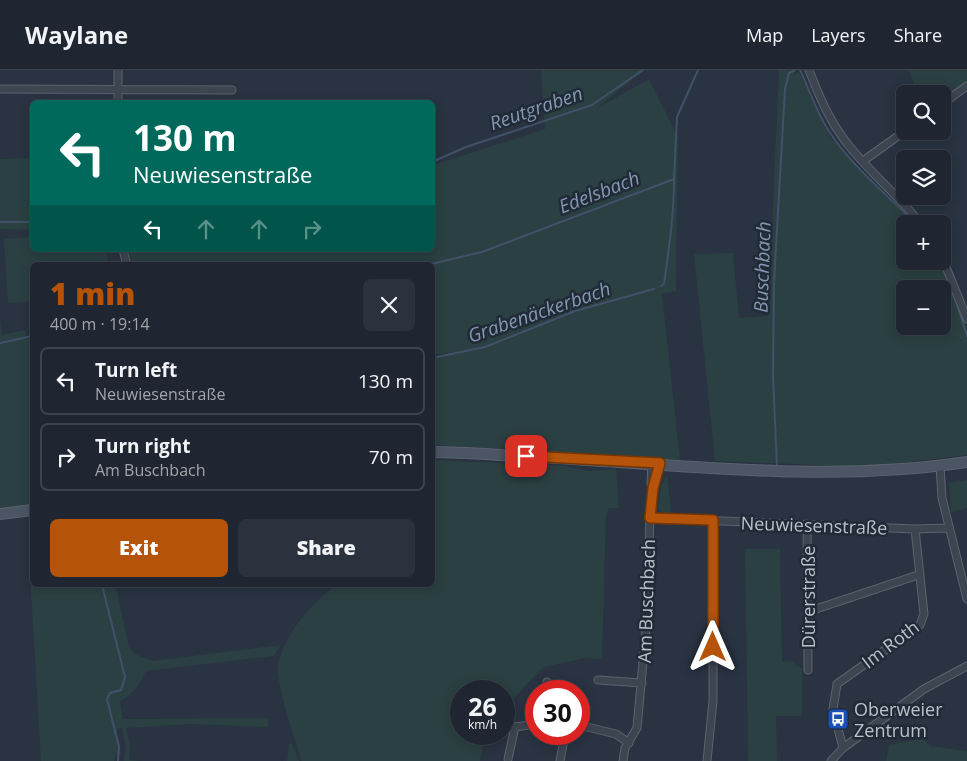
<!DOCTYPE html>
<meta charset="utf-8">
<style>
body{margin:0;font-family:"Open Sans",sans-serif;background:#2c323d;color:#f1f3f6;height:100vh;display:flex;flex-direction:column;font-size:19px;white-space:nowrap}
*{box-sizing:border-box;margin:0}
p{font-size:16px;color:#a1a5ab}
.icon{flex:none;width:28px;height:28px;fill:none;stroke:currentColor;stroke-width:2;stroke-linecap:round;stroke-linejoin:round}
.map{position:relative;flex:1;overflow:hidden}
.panel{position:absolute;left:30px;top:192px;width:405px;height:325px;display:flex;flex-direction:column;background:#1f2631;border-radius:8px;box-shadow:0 2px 12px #0003,0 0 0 1px #3c434d}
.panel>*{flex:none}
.hud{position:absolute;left:30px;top:30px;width:405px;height:152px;border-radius:8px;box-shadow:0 2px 12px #0003,0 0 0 1px #3c434d;background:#00695c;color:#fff;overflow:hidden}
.controls{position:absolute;left:896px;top:15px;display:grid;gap:10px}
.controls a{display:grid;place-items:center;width:55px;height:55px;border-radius:8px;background:#1f2631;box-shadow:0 2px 12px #0003,0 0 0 1px #3c434d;font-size:25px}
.speed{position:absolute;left:450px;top:610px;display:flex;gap:10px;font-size:25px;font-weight:700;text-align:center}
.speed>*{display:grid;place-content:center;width:65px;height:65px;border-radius:50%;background:#1f2631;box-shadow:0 2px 12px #0003,0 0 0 1px #3c434d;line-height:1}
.speed small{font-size:12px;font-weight:400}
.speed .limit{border:8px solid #d22;background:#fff;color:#111}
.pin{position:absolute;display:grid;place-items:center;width:42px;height:42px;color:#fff;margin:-21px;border-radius:10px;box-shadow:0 2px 8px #0006}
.me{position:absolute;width:55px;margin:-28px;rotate:0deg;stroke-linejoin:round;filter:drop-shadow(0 0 4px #0008)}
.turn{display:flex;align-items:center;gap:18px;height:105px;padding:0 20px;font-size:22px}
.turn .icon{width:65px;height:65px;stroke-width:2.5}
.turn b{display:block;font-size:35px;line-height:42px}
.lanes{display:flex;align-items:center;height:48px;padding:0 20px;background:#0003;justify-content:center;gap:25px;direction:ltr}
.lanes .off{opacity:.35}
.round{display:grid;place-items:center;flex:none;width:52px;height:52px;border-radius:8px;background:#2c323d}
.headline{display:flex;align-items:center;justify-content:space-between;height:85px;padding:0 20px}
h1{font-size:30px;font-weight:800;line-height:38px;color:#b45309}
.button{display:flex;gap:10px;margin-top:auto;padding:10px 20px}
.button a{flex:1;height:58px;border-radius:8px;background:#b45309;color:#fff;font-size:20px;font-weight:800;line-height:58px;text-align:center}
.button a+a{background:#2c323d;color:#f1f3f6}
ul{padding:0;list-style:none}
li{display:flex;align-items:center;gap:15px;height:68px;margin:0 10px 8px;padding:0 10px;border:2px solid #3c434d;border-radius:8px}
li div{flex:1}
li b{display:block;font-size:19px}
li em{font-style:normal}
header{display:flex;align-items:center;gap:30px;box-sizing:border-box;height:70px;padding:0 25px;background:#1f2631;border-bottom:1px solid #3c434d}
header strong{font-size:24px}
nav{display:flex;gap:28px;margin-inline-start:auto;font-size:18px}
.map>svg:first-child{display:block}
</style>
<header>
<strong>Waylane</strong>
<nav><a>Map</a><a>Layers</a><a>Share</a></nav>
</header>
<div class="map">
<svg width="967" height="691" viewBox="0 0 967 691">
<rect width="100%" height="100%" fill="#293341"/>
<!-- green -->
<path fill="#2b4042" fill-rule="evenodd" d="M541 0H644L596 39 649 9 678 67 676 221 662 224 680 390 433 375V287L458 281 433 285 432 195H133L128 180H432L433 95 545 59Z
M779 0H794V5L799 2 829 66 887 128 894 125 919 154H905V191H942L967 256V385L868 397 715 391 694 184 733 183 739 248 768 246ZM905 219H942V256H905Z
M908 0H967V11L943 28 942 24H919Z
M32 88V160L0 159V89Z
M32 167V180H107L108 195H32V231L8 233 4 169Z
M0 249 2 265 25 260 26 269 32 268V436L0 439Z
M433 390 566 396 588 401 616 399 619 438H609L606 445 602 589 585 588 544 597 510 632 513 635 504 647V621H461V664H486L480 691H302C295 671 277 617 278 598 281 567 313 532 336 515H432Z
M667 405 671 440 670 445 664 446 658 437 661 417Z
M967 410V438L951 442 949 413Z
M745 479H780L782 592 793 591 797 597 802 598V646H776L777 691H748Z
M30 504H32V515H113L117 522 129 577 135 584 152 591 281 575 274 586 146 601C139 615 134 624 120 631L123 649 268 648V657L190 654 126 658 130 675 129 690 140 691H124L126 677 122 658 117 659 121 683 115 686 114 691H41Z
M923 668 930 676 967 681V691H886L889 675Z
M289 673 292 674 299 691H287Z"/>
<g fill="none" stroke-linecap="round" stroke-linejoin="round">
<!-- stream -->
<path stroke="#405169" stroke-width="2" d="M800 0C810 21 817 44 830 63 852 96 888 126 916 154
M432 92 466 77 592 35 643 0
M0 152H32
M939 191 943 198
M427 195 482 182 674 109 677 47 698 0
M661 216 664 214C669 179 674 144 674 109
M954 225 967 266
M0 273 32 266
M432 288 485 277 575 241 654 219
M777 397 773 306 774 212 785 19 789 3 795 0
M102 515 125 607 121 620 110 623 107 629 119 677 118 691"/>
<!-- street casing -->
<g stroke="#5b636f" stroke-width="9">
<path id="street" d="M118 0V32
M809 0C819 26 829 50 846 72 868 101 898 125 921 154
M0 19 232 20
M942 34 967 16
M863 91 905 61
M123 180 127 195
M942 187 967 249
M652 393 651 413 653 418
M940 396 942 428 967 529
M650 448 915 459 948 458
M807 454 808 600
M807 542 918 505
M598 610 642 613
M547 612V621
M579 655 616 664 629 673
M843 678 833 639 837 614 920 555 924 544 915 459
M508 689 515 657 536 654
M560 691 565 664
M623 691 625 678 637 658 646 559 650 448 653 418 660 393
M707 691 713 631V451
M831 691 843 678 924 619 967 596"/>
</g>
<!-- secondary casing -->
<g stroke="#5b636f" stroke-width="12">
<path id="secondary" d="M432 382C469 382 506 386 542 387 682 395 829 413 967 392
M0 444 32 440"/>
</g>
<!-- street -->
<use href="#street" stroke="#3d4551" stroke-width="7"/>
<!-- secondary -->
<use href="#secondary" stroke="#4b5564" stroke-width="10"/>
</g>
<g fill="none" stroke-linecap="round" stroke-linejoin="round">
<!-- route casing -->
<g stroke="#753606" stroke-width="12">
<path id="route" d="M526 386 660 393 653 418 650 448 713 450V577"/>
</g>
<!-- route -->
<use href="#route" stroke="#b45309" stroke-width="9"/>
</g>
<!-- icons -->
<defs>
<g id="bus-square" transform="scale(1.125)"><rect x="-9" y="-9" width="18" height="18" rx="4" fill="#1a4fb4" stroke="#212a37"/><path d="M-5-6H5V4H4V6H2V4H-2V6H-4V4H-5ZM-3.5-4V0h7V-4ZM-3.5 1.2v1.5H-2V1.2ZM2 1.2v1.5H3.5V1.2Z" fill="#fff"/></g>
</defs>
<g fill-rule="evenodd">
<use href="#bus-square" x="838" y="649"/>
</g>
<g text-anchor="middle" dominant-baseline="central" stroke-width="5" stroke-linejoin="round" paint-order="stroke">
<!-- street labels -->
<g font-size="18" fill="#bac1cb" stroke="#212a37">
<text transform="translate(814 455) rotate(2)">Neuwiesenstraße</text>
<text transform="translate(808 527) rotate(-90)">Dürerstraße</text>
<text transform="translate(646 531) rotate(-88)">Am Buschbach</text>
<text transform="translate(890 574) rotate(-37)">Im Roth</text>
</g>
<!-- poi labels -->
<g font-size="18" fill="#bac1cb" stroke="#212a37" text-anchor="start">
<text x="854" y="639">Oberweier<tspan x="854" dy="21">Zentrum</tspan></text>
</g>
<!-- water labels -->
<g font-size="19" font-style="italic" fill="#8497b0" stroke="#212a37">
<text transform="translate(536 38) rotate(-19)">Reutgraben</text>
<text transform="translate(599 122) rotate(-21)">Edelsbach</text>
<text transform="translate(762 197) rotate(-88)">Buschbach</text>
<text transform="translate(539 242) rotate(-19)">Grabenäckerbach</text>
</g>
</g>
</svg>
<div class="controls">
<a><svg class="icon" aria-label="search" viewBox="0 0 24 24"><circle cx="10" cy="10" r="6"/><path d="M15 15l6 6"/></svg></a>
<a><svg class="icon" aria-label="layers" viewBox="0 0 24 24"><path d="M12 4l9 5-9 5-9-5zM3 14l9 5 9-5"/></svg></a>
<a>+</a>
<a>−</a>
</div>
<div class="speed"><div>26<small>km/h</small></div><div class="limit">30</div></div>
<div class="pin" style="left:526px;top:386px;background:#d93025"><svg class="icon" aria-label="arrive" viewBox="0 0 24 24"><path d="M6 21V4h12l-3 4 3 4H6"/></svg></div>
<svg class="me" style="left:713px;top:577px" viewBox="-20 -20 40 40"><path d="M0-17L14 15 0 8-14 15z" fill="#b45309" stroke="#fff" stroke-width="4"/></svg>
<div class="hud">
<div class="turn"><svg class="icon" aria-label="left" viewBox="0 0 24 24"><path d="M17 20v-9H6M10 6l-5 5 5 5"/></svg><div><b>130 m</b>Neuwiesenstraße</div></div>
<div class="lanes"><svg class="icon" aria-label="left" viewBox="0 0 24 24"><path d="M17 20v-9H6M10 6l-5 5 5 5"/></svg><svg class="icon off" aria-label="ahead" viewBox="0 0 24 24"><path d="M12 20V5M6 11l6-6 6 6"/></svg><svg class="icon off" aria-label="ahead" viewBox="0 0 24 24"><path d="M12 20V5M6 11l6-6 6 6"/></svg><svg class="icon off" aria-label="right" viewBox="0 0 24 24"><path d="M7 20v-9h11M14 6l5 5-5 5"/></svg></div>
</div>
<section class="panel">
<div class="headline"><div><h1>1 min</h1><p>400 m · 19:14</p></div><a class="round"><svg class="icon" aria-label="close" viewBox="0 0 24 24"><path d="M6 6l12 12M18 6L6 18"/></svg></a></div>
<ul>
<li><svg class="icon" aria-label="left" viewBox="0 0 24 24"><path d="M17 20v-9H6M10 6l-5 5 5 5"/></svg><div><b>Turn left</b><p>Neuwiesenstraße</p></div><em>130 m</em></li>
<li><svg class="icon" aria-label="right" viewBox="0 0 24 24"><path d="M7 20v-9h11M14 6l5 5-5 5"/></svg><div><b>Turn right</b><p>Am Buschbach</p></div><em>70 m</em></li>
</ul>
<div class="button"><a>Exit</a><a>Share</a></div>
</section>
</div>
